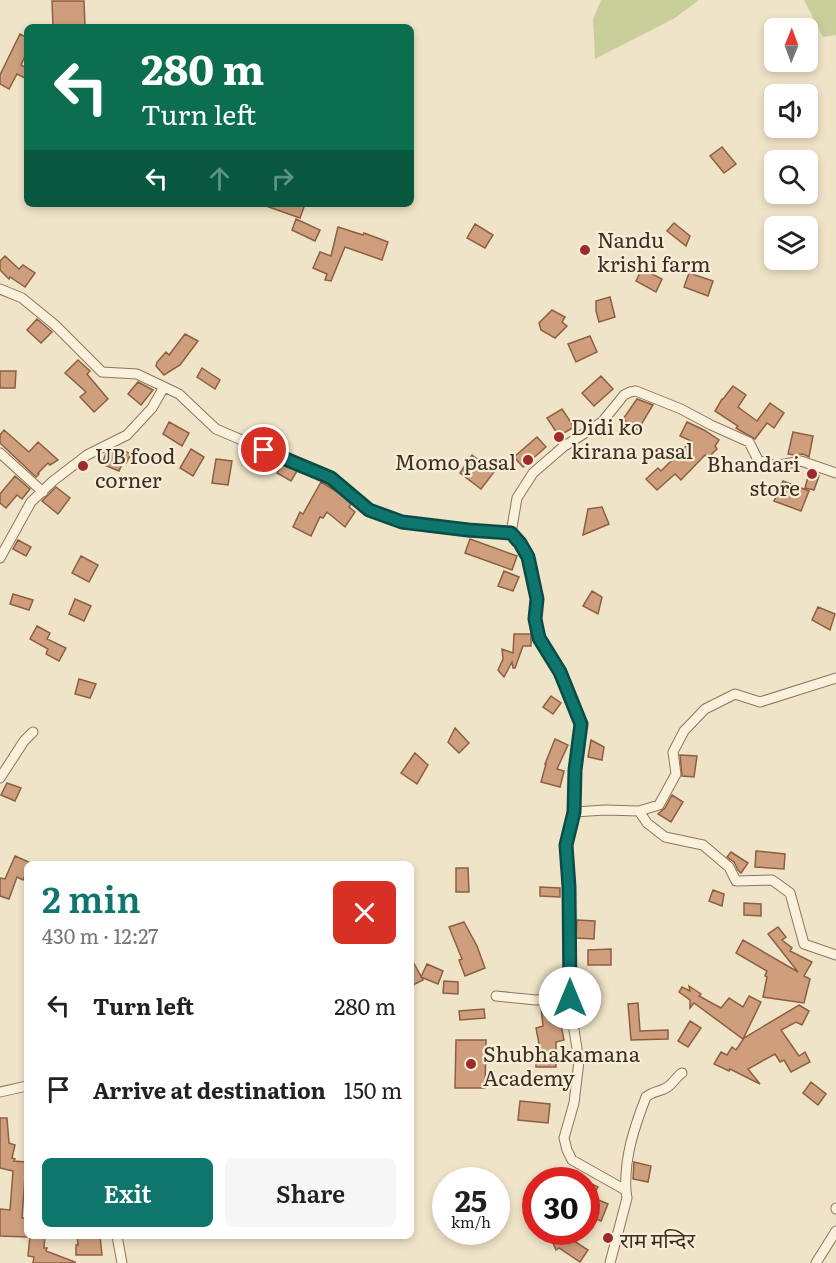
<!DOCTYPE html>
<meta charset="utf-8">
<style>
body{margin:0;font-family:Literata,"Noto Sans Devanagari",serif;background:#f6f6f6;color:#222;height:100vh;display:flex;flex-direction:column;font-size:22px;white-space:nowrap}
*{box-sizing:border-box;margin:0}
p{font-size:20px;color:#767676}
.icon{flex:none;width:33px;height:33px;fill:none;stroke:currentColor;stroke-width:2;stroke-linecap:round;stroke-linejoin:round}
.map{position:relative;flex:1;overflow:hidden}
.drawer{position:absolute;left:24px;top:861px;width:390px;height:378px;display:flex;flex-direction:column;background:#fff;border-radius:9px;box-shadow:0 3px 9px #0003}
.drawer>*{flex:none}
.top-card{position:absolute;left:24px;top:24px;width:390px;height:183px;border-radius:9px;box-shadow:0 3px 9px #0003;background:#0b6e4f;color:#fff;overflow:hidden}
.needle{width:39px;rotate:1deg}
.tools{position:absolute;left:764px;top:18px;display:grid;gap:12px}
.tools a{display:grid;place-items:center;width:54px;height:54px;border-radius:9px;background:#fff;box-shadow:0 3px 9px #0003;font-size:30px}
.speed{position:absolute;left:432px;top:1167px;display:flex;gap:12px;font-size:30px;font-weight:700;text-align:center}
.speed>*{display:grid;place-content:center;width:78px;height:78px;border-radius:50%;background:#fff;box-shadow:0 3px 9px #0003;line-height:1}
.speed small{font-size:15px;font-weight:400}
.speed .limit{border:9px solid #d22;background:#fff;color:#111}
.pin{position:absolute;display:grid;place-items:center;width:51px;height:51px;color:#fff;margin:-26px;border:3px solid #fff;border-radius:50%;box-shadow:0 2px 6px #0007}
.me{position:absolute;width:66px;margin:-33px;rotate:0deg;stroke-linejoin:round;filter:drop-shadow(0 0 4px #0008)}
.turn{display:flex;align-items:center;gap:21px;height:126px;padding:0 18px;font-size:27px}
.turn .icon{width:78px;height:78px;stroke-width:2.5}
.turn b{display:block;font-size:42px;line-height:51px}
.lanes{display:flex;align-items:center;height:57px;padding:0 18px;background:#0003;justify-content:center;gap:30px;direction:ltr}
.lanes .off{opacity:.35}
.round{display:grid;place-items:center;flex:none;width:63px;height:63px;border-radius:9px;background:#f6f6f6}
.overview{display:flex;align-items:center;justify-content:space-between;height:102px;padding:0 18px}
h1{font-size:36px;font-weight:600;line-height:45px;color:#0f766e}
.action{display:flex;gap:12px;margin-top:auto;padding:12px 18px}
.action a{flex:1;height:69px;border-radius:9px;background:#0f766e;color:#fff;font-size:24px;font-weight:600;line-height:69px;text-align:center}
.action a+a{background:#f6f6f6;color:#222}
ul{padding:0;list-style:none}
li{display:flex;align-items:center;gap:18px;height:84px;padding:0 18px}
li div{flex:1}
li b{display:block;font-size:22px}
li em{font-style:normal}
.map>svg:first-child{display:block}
</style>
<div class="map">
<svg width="836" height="1263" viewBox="0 0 836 1263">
<rect width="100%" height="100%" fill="#f0e4c8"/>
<!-- green -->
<path fill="#c9cf9b" d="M601 0H699L675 18 595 59 593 19Z
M804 0H836V35L823 37Z"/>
<!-- building -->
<path fill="#cf9f7d" stroke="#8d5f41" stroke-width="1.5" d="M52 1H84L85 27H53Z
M20 34 27 38V52L21 65 27 68V79L17 74 9 89 0 84V75Z
M722 147 736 164 724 173 710 156Z
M264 204H305L300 218 263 205Z
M296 219 320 230 315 241 292 230Z
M674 223 690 236 686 246 667 231Z
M475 224 493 235 485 248 467 238Z
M338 227 363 235 364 233 388 242 382 260 345 247 331 281 325 280 327 274 313 268 320 252 331 256Z
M5 256 19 269 23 265 35 273 25 287 10 277 9 279 0 270V261Z
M642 269 662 279 656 292 636 281Z
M689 273 713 281 708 296 684 287Z
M610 297 615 317 599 322 596 311V301Z
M552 310 565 317 562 322 567 326 555 338 541 330 539 323Z
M37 319 52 332 41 343 27 330Z
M185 334 198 341 180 365 164 375 156 366 157 362 166 352 169 355Z
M590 336 597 352 576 362 568 344Z
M78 360 90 371 87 374 108 399 94 412 80 397 86 392 65 373Z
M202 368 220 380 215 389 197 377Z
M0 371H16L15 388H0Z
M601 376 613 389 594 406 582 393Z
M138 382 153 390 141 405 128 394Z
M733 386 746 395 738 407 757 421 770 403 784 413 774 428 767 423 755 439 741 431 736 428 738 426 715 411 722 399H723Z
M637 399 653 405 638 430 623 419Z
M562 409 574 427 559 436 547 418Z
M169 422 189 433 182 446 163 434Z
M687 422 704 430 719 440 715 446 717 449 708 458 705 455 681 480 675 474 657 490 646 479 658 468 661 471 691 441 680 436Z
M4 430 29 452 38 442 58 460 50 465 48 463 38 473 39 474 36 477 0 443V435Z
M793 432 813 436 809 457 803 454 795 455 788 454Z
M537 437 546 447 523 467 514 457Z
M114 449 119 450 120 449 131 454 126 463 123 462 119 471 102 464 106 453Z
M191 449 204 457 193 476 180 468Z
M472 455 494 472 481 489 460 473Z
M216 459 232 461 228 485 212 483Z
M282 464 297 471 291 481 277 473Z
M809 473 819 476 814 490 805 488Z
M15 476 30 489 22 499 17 495 6 508 0 503V494Z
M783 481 809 491 801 511 774 501Z
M321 482 339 493 351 504 349 507 355 512 345 527 327 512 323 518 320 517 311 536 293 527 300 512 303 514Z
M56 487 70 498 58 514 42 501Z
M602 507 609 524 583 535 588 509Z
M470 539 517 556 512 570 465 553Z
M18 540 31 547 26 556 13 549Z
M81 556 98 565 89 582 72 573Z
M504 571 519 577 513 591 498 586Z
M592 591 602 597 598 614 583 606Z
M13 594 33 600 29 610 10 604Z
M75 599 91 606 84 621 69 614Z
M818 607 835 614 830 630 812 620Z
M37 626 50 633 47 639 66 648 59 661 46 654 48 649 30 639Z
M514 634H531V646H523L515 668H513L512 662 504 677 498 670 503 659 502 649 513 653Z
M79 679 96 684 90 698 75 694Z
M551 696 561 703 553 714 543 707Z
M455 728 469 743 459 753 448 742Z
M555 739 568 745 557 769 564 771 560 787 541 782 546 764H545Z
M591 740 604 747 602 760 588 757Z
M415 753 428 765 417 784 401 773Z
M680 755 697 756 694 777 682 776Z
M7 783 21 788 15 801 1 795Z
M672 795 683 802 671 822 658 814 665 808Z
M756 851 785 854 784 869 755 867Z
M731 852 748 863 741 873 738 870 734 862 727 857Z
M15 856 31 863 30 864H27V871L23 880 17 877 9 899 0 896V878L5 879Z
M456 868H468L469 892H456Z
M540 887 560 888V897L540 896Z
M713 890 724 894 722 906 709 901Z
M744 903 761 904V916L744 915Z
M577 920 595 921 594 939 576 938Z
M464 922 477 946 485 968 465 976 459 960 462 959 449 927Z
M778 927 786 937 782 940 792 948 790 951 812 962 804 976 810 979 804 1003 763 997 767 977 765 976 767 971 736 953 743 940 798 972 768 934Z
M611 949V965H588V950Z
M411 958 423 980 411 986Z
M427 964 443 971 438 984 421 977Z
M444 981 458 982V994L443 993Z
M689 986 701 994 699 996 721 1008 729 998 743 1007 749 996 761 1002 743 1039 694 1003 690 1008V1000L679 992 682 987 690 991Z
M638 1003 640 1031 668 1030V1039L631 1040 628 1004Z
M563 1005 565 1013 559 1015 564 1040 556 1042V1067H536V1049H540L536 1028 543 1026 541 1007Z
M799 1005 809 1011 802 1025 796 1022 781 1030 799 1056 805 1052 810 1062 791 1072 784 1060 780 1062 775 1054 748 1069 760 1084 730 1069 729 1071 714 1064 721 1052 727 1055 732 1047 736 1050 744 1038Z
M484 1009 485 1018 460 1020 459 1011Z
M690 1021 701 1028 688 1047 678 1041Z
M456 1040H486L485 1088H455Z
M811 1082 826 1094 818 1105 803 1093Z
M520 1101 550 1104 548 1123 518 1120Z
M0 1118H7L9 1143 15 1145 12 1158 15 1159 14 1161 26 1162 22 1218H27V1237L0 1236V1209L10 1210 13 1171 0 1168Z
M634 1162 651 1166 648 1182 633 1179Z
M586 1181 598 1187 586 1208Z
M596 1199 608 1204 601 1221 589 1216Z
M568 1234 571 1239 588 1250 580 1262 559 1248 556 1250 552 1241Z
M30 1236H45L44 1248H47L46 1251 75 1262V1263H33L34 1257 28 1256Z
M77 1236H100L102 1255H76V1245H78Z"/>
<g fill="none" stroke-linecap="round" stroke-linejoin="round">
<!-- street casing -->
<g stroke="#8d765c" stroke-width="11">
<path id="street" d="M0 289 22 298 55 325 102 372 137 374 179 394 216 429 331 478 369 510 402 522 449 528 511 533 520 543 528 557 537 599 535 619 539 638 560 672 581 725 575 769 574 812 566 845 569 887 570 1005 579 1061 574 1103 564 1138 567 1150 572 1160 620 1187 626 1191 627 1198 610 1263
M0 453 43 492
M511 533 517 498 533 473 563 447 602 422 624 395 630 392 636 391 681 409 711 425 749 442 758 460 775 466 801 461 836 473
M0 558 31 502 53 481 87 455 127 435 152 408 164 387
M0 778 24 741 33 732
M639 811 659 805 676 774 673 752 684 731 705 709 735 694 760 702 836 678
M574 812 605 810 639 811 647 823 665 837 703 845 729 867 736 881 772 880 790 893 804 944 836 955
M496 996 536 1000 570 998
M0 1092 27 1086
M626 1191C624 1158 634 1128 646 1097 653 1091 659 1092 666 1088 672 1085 676 1077 682 1073
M836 1208V1209
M117 1236 122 1263
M816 1263 836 1231"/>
</g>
<!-- street -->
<use href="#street" stroke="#faf1dc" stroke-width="9"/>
</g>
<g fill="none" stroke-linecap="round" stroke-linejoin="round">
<!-- route casing -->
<g stroke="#0a4d48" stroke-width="15">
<path id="route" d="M264 450 331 478 369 510 402 522 468 530 511 533 520 543 528 557 537 599 535 619 539 638 560 672 581 724 575 770 574 812 566 845 569 887 570 998"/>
</g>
<!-- route -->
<use href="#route" stroke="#0f766e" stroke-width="10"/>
</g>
<!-- markers -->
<g fill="#9e2a2b" stroke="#f7eed8" stroke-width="2">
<circle cx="585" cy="250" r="6"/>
<circle cx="559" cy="437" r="6"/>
<circle cx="528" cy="460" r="6"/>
<circle cx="83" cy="466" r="6"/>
<circle cx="812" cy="474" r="6"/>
<circle cx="471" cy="1064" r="6"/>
<circle cx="608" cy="1238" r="6"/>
</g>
<g text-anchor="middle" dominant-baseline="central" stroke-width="4.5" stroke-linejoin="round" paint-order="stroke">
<!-- poi labels -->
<g font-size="21" fill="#3d2e20" stroke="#f7eed8" text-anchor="start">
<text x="597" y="238">Nandu<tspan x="597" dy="24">krishi farm</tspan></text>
<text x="571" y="425">Didi ko<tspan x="571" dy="24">kirana pasal</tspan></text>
<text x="95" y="454">UB food<tspan x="95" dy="24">corner</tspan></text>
<text x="516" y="460" text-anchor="end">Momo pasal</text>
<text x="800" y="462" text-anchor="end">Bhandari<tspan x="800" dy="24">store</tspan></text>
<text x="483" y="1052">Shubhakamana<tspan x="483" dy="24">Academy</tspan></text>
<text x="620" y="1238">राम मन्दिर</text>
</g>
</g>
</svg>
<div class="tools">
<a><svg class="needle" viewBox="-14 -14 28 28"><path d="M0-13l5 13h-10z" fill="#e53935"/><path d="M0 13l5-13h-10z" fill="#767676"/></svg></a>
<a><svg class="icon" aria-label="sound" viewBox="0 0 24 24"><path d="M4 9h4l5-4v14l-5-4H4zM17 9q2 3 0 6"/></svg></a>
<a><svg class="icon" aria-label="search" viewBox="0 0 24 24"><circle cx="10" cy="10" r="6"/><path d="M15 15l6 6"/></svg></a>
<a><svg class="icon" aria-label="layers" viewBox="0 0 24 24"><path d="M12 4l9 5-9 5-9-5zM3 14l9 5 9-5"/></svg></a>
</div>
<div class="speed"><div>25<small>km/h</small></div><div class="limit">30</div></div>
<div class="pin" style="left:264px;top:450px;background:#d93025"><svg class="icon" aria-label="arrive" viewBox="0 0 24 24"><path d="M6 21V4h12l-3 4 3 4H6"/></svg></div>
<svg class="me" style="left:570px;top:998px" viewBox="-20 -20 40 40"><circle r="19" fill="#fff"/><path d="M0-13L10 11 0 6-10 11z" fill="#0f766e"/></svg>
<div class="top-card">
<div class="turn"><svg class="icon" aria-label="left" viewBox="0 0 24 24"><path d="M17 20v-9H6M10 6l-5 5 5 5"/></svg><div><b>280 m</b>Turn left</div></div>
<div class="lanes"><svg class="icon" aria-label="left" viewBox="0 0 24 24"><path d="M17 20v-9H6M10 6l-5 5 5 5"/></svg><svg class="icon off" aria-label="ahead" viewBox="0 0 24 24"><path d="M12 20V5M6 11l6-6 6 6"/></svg><svg class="icon off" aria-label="right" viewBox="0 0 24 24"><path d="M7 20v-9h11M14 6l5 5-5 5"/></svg></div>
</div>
<section class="drawer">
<div class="overview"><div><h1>2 min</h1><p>430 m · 12:27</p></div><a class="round" style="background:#d93025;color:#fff"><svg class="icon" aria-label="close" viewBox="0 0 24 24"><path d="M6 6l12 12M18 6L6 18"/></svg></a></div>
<ul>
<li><svg class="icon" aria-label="left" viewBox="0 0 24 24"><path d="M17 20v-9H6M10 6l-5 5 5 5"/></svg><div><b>Turn left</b></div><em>280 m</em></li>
<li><svg class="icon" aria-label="arrive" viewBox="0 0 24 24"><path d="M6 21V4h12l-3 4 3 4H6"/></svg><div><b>Arrive at destination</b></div><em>150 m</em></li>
</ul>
<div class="action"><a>Exit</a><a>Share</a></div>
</section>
</div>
